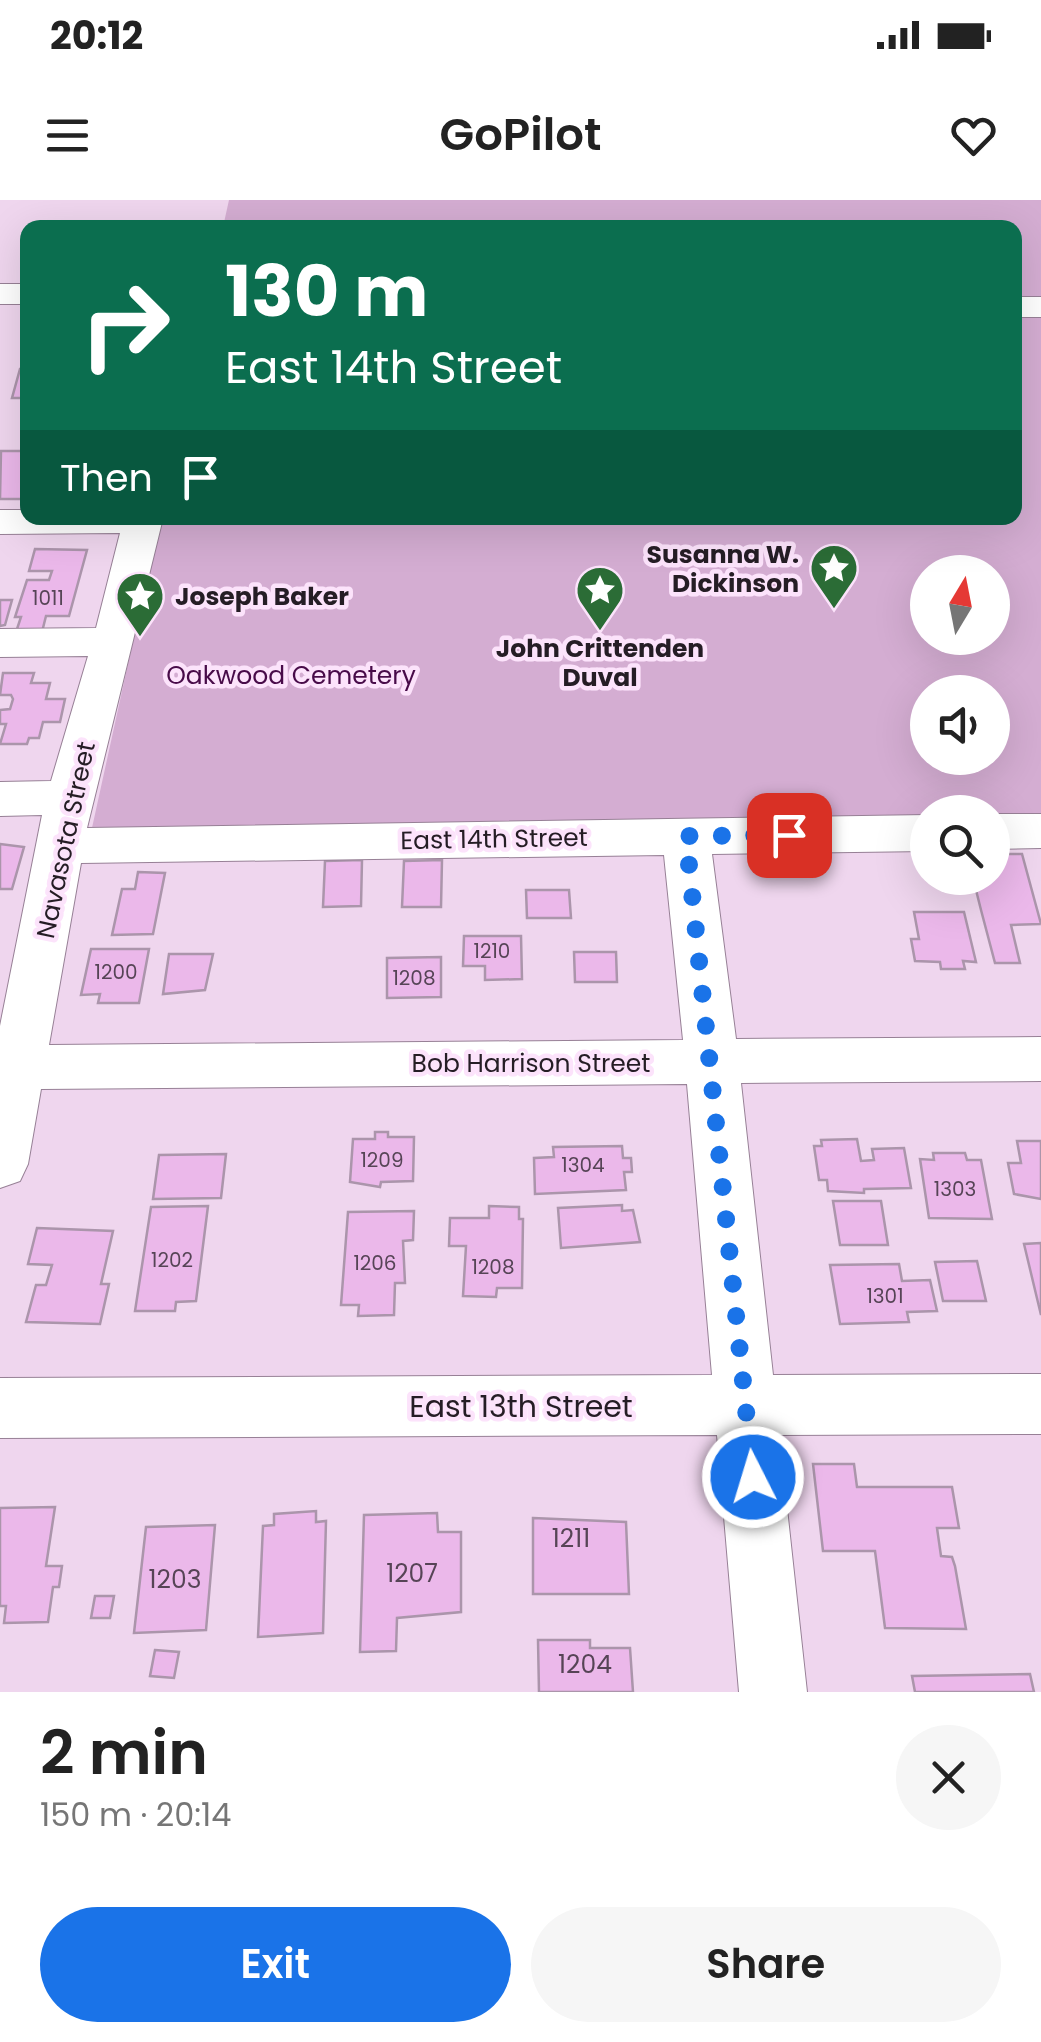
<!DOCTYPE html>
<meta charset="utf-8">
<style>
body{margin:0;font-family:Poppins,sans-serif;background:#f6f6f6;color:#222;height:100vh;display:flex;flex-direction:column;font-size:38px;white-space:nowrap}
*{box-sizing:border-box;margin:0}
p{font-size:32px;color:#767676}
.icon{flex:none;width:55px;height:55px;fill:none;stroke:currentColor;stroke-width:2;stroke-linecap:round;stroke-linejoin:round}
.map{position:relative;height:1492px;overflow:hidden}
.details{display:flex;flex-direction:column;background:#fff;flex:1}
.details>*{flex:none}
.banner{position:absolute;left:20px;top:20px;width:1002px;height:305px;border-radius:20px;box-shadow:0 10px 40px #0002;background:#0b6e4f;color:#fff;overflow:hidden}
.needle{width:65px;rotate:10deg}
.fabs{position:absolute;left:910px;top:355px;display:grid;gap:20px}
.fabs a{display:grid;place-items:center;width:100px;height:100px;border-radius:50%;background:#fff;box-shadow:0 10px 40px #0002;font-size:50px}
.pin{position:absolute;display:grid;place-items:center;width:85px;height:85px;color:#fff;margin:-42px;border-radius:20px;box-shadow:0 5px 15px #0006}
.me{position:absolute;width:110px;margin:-55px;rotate:355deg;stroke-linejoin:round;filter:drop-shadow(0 0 8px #0008)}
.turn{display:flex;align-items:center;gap:35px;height:210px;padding:0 40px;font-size:45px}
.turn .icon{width:130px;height:130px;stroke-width:2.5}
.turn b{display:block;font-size:70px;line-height:85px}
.then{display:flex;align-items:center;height:95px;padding:0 40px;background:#0003;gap:20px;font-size:38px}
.round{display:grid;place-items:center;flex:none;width:105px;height:105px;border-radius:52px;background:#f6f6f6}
.summary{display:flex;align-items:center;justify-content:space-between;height:170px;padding:0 40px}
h1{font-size:60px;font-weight:600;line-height:75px}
.button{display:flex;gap:20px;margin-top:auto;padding:20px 40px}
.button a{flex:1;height:115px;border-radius:60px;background:#1a73e8;color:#fff;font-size:40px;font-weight:600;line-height:115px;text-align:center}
.button a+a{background:#f6f6f6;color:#222}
.status{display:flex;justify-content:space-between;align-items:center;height:70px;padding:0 50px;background:#fff;direction:ltr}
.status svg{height:28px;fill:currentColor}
header{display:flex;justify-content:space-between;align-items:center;height:130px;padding:0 40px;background:#fff;font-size:45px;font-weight:600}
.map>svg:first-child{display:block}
</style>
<div class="status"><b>20:12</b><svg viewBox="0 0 49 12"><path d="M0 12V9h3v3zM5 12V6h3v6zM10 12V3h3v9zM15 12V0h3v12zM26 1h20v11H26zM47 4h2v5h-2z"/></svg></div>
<header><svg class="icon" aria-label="menu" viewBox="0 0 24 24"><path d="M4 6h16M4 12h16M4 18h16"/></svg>GoPilot<svg class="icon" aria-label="heart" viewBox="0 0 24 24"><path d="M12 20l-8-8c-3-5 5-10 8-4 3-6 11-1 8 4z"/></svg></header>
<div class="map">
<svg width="1041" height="1492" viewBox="0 0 1041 1492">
<rect width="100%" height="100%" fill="#efd6ee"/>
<!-- green -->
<path fill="#d4add2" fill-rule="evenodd" d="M229 0H1041V623L993 624 992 612H928L927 625 90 637 160 318H1015V28L223 27ZM928 372H992V438H928ZM928 492H992V558H928Z"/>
<!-- building -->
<path fill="#ebb8ea" stroke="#ab95ab" stroke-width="2.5" d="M20 169H28V198H12Z
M1 251H28V299H0Z
M35 349 87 350 69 416H46L42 432H16L21 417H15L27 380H49L52 371H29Z
M0 400H12L5 425 0 426Z
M3 473H34L31 483H50L46 499H65L60 522H43L39 538H29L27 544H0L6 524H0V510L10 509 13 499 11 495H0Z
M0 644 24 647 12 689H0Z
M992 654H1022L1041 724 1011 725 1020 763H995L981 710 973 678H992Z
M362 660 361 706 323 707 325 661Z
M442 660 441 707H402L404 661Z
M138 672 165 673 153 734 112 735 122 689H135Z
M526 690H569L571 718H527Z
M914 712H964L976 762 963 761 965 769H941L940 762 915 761 911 739H919Z
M464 736H521L522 779 485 780V766H463Z
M91 749H149L139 803H98L100 794 81 795Z
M574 752H616L617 782H575Z
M169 754H213L205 790 163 794Z
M441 757V797L387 798V758Z
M375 932H388V937H414L413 981 381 982 380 987 350 982 353 939H375Z
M857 939 861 961 874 960 872 949 904 948 911 988 864 989V993L828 991 827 980H819L814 946H822L821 940Z
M1017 941H1041V999L1014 994 1008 963H1021Z
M622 946 623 958H631L632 972H624L626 990 535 994 534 958 554 957 553 947Z
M933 953H965L967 960H981L992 1019 929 1018 920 959 934 960Z
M226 954 221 998 153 999 159 955Z
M833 1001H881L888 1045H840Z
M622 1005V1011L633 1010 640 1042 561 1048 558 1008Z
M208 1006 196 1101 176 1102 175 1111H135L151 1007Z
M489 1006 519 1007V1019H523L522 1088H497L496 1097 463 1096 466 1046H449L450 1018H489Z
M414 1011 413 1040 403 1041 405 1083H395L394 1115 358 1116 359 1105H341L348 1012Z
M37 1028 113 1031 101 1084H109L100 1124 26 1122 36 1085H46L52 1065 28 1064Z
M1041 1043V1115L1024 1044Z
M977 1061 986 1101H943L935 1062Z
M899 1064 902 1081 930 1080 937 1111 907 1112 909 1122 840 1124 830 1065Z
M813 1264H854L857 1287H952L959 1328H937L941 1356 952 1357 955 1366 966 1429 885 1428 875 1351H823Z
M55 1307 46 1366H62L59 1387H53L48 1422 4 1423 6 1406H0V1308Z
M316 1311V1322L326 1321 323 1433 258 1437 263 1326 274 1325V1314Z
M437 1313 438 1332H461V1412L397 1418 396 1451 360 1452 364 1315Z
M533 1318 626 1322 629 1394H533Z
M215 1325 206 1430 134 1433 146 1327Z
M95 1396H114L110 1418H91Z
M538 1440H590V1448H630L633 1492H539Z
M155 1450 179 1452 174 1478 150 1476Z
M1030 1474 1034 1492H915L912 1476Z"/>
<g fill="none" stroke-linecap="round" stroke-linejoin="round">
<!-- minor casing -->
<g stroke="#978096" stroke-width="2">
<path id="minor" d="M0 84H28V104H0Z
M1015 97H1041V117H1015Z
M0 310H28V318H163L87 628 928 615V651L712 654 736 839 1041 837V881L741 883 773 1175 1041 1174V1234L779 1235 807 1492H739L717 1235 0 1238V1178L712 1175 687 884 41 889 28 964 20 981 0 988V826L42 615 0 616V582L51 581 88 456 0 457V429L96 428 120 333 0 334ZM664 655 683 840 49 845 81 663Z
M992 614H1041V648L992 649Z"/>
</g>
<!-- minor -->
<use href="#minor" fill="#fff" fill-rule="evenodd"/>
</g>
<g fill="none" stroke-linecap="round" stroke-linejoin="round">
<!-- route -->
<path stroke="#1a73e8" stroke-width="18" stroke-dasharray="0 32.4" d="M753 1277 686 636 789 635"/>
</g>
<!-- icons -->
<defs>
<g id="sight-pin" transform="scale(2.5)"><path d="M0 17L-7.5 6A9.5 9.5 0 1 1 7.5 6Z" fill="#2b6c36" stroke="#fce3fb"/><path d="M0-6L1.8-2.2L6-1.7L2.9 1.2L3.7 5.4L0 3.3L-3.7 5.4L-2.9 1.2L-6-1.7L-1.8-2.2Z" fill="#fff"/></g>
</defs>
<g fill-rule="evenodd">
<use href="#sight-pin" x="834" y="368"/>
<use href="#sight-pin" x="600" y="390"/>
<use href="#sight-pin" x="140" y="396"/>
</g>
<g text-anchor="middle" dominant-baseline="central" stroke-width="9" stroke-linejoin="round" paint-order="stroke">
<!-- number labels -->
<g font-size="20" fill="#564456">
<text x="48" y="398">1011</text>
<text x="492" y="751">1210</text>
<text x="116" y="772">1200</text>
<text x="414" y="778">1208</text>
<text x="382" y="960">1209</text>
<text x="583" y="965">1304</text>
<text x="955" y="989">1303</text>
<text x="172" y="1060">1202</text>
<text x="375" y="1063">1206</text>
<text x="493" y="1067">1208</text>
<text x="885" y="1096">1301</text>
</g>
<!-- poi labels -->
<g font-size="25" font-weight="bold" fill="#251d25" stroke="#fce3fb" text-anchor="end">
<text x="799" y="354">Susanna W.<tspan x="799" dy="29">Dickinson</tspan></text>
<text x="175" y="396" text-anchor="start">Joseph Baker</text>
<text x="600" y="448" text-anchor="middle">John Crittenden<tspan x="600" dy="29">Duval</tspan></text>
</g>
<!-- park labels -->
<g font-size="25" fill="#480b49" stroke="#fce3fb">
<text x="291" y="475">Oakwood Cemetery</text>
</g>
<!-- street labels -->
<g font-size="25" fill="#251d25" stroke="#fce3fb">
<text transform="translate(494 639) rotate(-1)">East 14th Street</text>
<text transform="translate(66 640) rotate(-78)">Navasota Street</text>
<text x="531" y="863">Bob Harrison Street</text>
</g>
<!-- near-number labels -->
<g font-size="25" fill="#564456">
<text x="571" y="1338">1211</text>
<text x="412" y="1373">1207</text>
<text x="175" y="1379">1203</text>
<text x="585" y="1464">1204</text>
</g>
<!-- near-street labels -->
<g font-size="30" fill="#251d25" stroke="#fce3fb">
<text x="521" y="1206">East 13th Street</text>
</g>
</g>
</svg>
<div class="fabs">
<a><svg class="needle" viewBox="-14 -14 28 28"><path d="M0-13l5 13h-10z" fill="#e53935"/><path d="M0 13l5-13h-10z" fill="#767676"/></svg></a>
<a><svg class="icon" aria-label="sound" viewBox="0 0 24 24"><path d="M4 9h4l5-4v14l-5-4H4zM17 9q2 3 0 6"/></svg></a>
<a><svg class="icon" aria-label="search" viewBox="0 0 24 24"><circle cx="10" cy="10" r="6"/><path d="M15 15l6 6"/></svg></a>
</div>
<div class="pin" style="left:789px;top:635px;background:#d93025"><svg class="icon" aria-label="arrive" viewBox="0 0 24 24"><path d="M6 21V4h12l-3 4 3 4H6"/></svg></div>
<svg class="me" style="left:753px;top:1277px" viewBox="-20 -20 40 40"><circle r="17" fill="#1a73e8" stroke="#fff" stroke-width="3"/><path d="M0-11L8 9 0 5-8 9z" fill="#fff"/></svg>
<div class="banner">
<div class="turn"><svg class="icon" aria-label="right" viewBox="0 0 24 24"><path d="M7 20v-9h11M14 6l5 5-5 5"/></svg><div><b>130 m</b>East 14th Street</div></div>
<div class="then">Then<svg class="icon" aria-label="arrive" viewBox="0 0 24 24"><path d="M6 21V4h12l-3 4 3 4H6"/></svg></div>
</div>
</div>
<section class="details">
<div class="summary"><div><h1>2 min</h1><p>150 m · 20:14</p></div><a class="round"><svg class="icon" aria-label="close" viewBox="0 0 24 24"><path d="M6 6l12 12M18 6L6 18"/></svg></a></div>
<div class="button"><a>Exit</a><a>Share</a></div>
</section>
